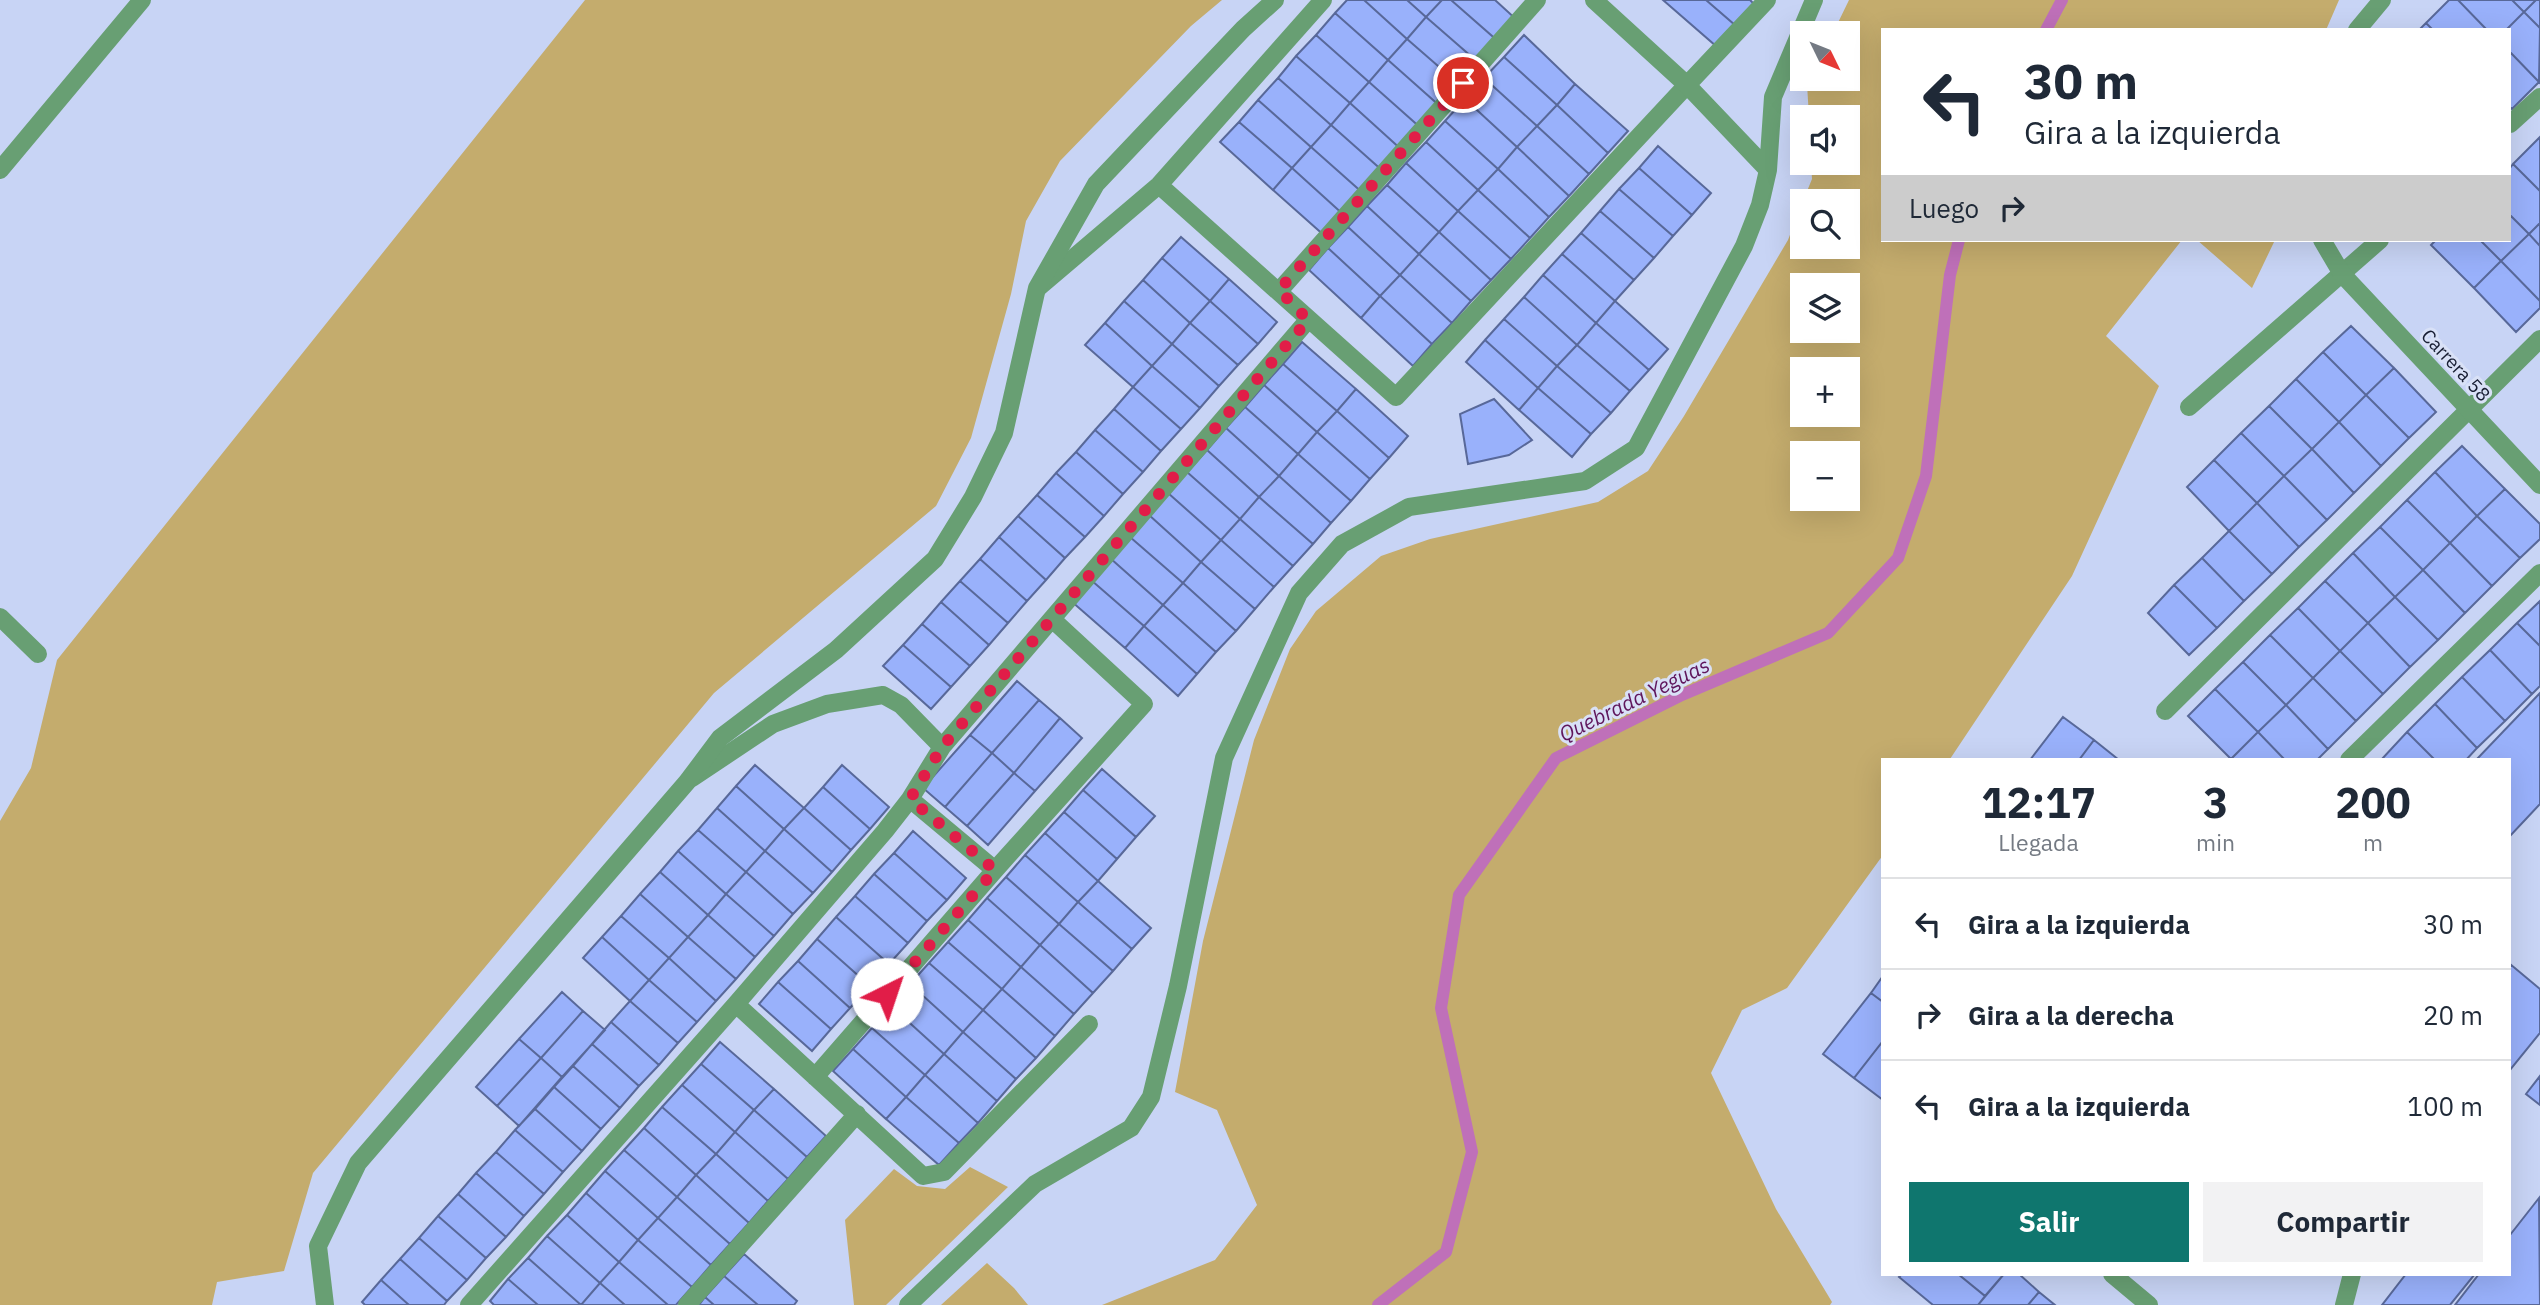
<!DOCTYPE html>
<html lang="es">
<meta charset="utf-8">
<style>
body{margin:0;font-family:"IBM Plex Sans",sans-serif;background:#f2f2f3;color:#1f2937;height:100vh;display:flex;flex-direction:column;font-size:26px;white-space:nowrap}
*{box-sizing:border-box;margin:0}
p{font-size:23px;color:#747a83}
.icon{flex:none;width:38px;height:38px;fill:none;stroke:currentColor;stroke-width:2;stroke-linecap:round;stroke-linejoin:round}
.map{position:relative;flex:1;overflow:hidden}
.details{position:absolute;left:1881px;top:758px;width:630px;height:518px;display:flex;flex-direction:column;background:#fff;border-radius:0px;box-shadow:0 7px 28px #0002}
.details>*{flex:none}
.hud{position:absolute;left:1881px;top:28px;width:630px;height:214px;border-radius:0px;box-shadow:0 7px 28px #0002;background:#fff;color:#1f2937;overflow:hidden}
.needle{width:46px;rotate:133deg}
.fabs{position:absolute;left:1790px;top:21px;display:grid;gap:14px}
.fabs a{display:grid;place-items:center;width:70px;height:70px;border-radius:0px;background:#fff;box-shadow:0 7px 28px #0002;font-size:35px}
.pin{position:absolute;display:grid;place-items:center;width:60px;height:60px;color:#fff;margin:-30px;border:4px solid #fff;border-radius:50%;box-shadow:0 2px 7px #0007}
.me{position:absolute;width:77px;margin:-38px;rotate:41deg;stroke-linejoin:round;filter:drop-shadow(0 0 5px #0008)}
.turn{display:flex;align-items:center;gap:24px;height:147px;padding:0 28px;font-size:32px}
.turn .icon{width:91px;height:91px;stroke-width:2.5}
.turn b{display:block;font-size:49px;line-height:60px}
.then{display:flex;align-items:center;height:66px;padding:0 28px;background:#0003;gap:14px;font-size:26px}
.eta{display:flex;justify-content:space-evenly;align-items:center;height:119px;text-align:center}
.eta b{font-size:42px;font-weight:700;line-height:49px}
.cta{display:flex;gap:14px;margin-top:auto;padding:14px 28px}
.cta a{flex:1;height:80px;border-radius:0px;background:#0f766e;color:#fff;font-size:28px;font-weight:700;line-height:80px;text-align:center}
.cta a+a{background:#f2f2f3;color:#1f2937}
ul{padding:0;list-style:none}
li{display:flex;align-items:center;gap:21px;height:91px;padding:0 28px;border-top:2px solid #e0e1e3}
li div{flex:1}
li b{display:block;font-size:26px}
li em{font-style:normal}
.map>svg:first-child{display:block}
</style>
<div class="map">
<svg width="2540" height="1305" viewBox="0 0 2540 1305">
<rect width="100%" height="100%" fill="#c8d4f5"/>
<!-- green -->
<path fill="#c4ac6d" fill-rule="evenodd" d="M585 0H1222L1191 26 1060 161 1026 221 1011 294 971 438 936 506 714 693 313 1173 284 1271 217 1282 212 1305H0V821L31 768 57 660Z
M1849 0H2339L2326 30H1883V240H2182L2106 336 2159 386 2072 576 1950 759 1883 760V855L1787 988 1742 1010 1711 1073 1776 1209 1832 1302 1830 1305H1102L1215 1260 1257 1205 1217 1110 1175 1092 1203 941 1254 740 1290 649 1316 611 1381 556 1430 539 1598 502 1648 471 1684 416 1788 240 1802 203V247H1848V201H1803L1812 179 1811 163H1848V117H1809L1807 84 1810 79H1848V33H1833ZM1802 285H1848V331H1802ZM1802 369H1848V415H1802ZM1802 453H1848V499H1802Z
M2197 240H2275L2252 288Z
M970 1167 1008 1187 886 1305H854L845 1220 894 1169 917 1186 945 1189Z
M987 1263 1014 1288 1028 1305H941Z"/>
<g fill="none" stroke-linecap="round" stroke-linejoin="round">
<!-- stream -->
<path stroke="#bf70b9" stroke-width="12" d="M2046 30 2062 0
M1378 1305 1446 1252 1472 1152 1441 1008 1459 895 1556 758 1682 695 1828 633 1898 558 1926 476 1950 275 1959 240"/>
</g>
<!-- building -->
<path fill="#99b1fb" stroke="#586899" stroke-width="2" d="M1347 0H1364L1407 39 1388 60 1335 13Z
M1364 0H1407L1426 17 1407 39Z
M1407 0H1442L1426 17Z
M1442 0H1451L1499 42 1480 64 1426 17Z
M1451 0H1495L1518 21 1499 42Z
M1663 0H1706L1735 25 1716 46Z
M1706 0H1750L1754 4 1735 25Z
M2449 0H2458L2487 30H2433L2426 23Z
M2458 0H2512L2524 12 2506 30H2487Z
M2512 0H2536L2524 12Z
M2536 0H2540V28L2524 12Z
M2524 12 2540 28 2539 82 2510 52V30H2506Z
M1335 13 1388 60 1369 82 1316 35Z
M1426 17 1480 64 1461 86 1407 39Z
M2426 23 2433 30H2419Z
M1316 35 1369 82 1350 103 1296 56Z
M1524 35 1575 84 1557 105 1504 57Z
M1407 39 1461 86 1441 107 1388 60Z
M2510 52 2539 82 2512 109 2510 107Z
M1296 56 1350 103 1331 125 1278 78Z
M1504 57 1557 105 1537 126 1484 78Z
M1388 60 1441 107 1422 129 1369 82Z
M1278 78 1331 125 1311 147 1258 100Z
M1484 78 1537 126 1517 147 1465 99Z
M1369 82 1422 129 1403 151 1350 103Z
M1575 84 1628 131 1608 153 1557 105Z
M1465 99 1517 147 1498 169 1445 121Z
M1258 100 1311 147 1292 168 1239 122Z
M1350 103 1403 151 1384 172 1331 125Z
M1557 105 1608 153 1589 174 1537 126Z
M1445 121 1498 169 1478 190 1426 142Z
M1239 122 1292 168 1273 190 1220 142Z
M1331 125 1384 172 1364 194 1311 147Z
M1537 126 1589 174 1569 196 1517 147Z
M2540 137V191L2513 164Z
M1426 142 1478 190 1458 211 1406 163Z
M1658 146 1711 193 1692 215 1639 168Z
M1311 147 1364 194 1345 216 1292 168Z
M1517 147 1569 196 1549 217 1498 169Z
M1406 163 1458 211 1439 232 1387 185Z
M2513 164 2540 191V223L2529 234 2510 215V168Z
M1292 168 1345 216 1326 237 1273 190Z
M1639 168 1692 215 1673 236 1619 189Z
M1498 169 1549 217 1530 238 1478 190Z
M1387 185 1439 232 1419 254 1367 206Z
M1619 189 1673 236 1654 258 1600 211Z
M1478 190 1530 238 1511 259 1458 211Z
M1367 206 1419 254 1400 275 1348 227Z
M1458 211 1511 259 1491 280 1439 232Z
M1600 211 1654 258 1634 280 1581 233Z
M2510 215 2529 234 2501 261 2480 240H2510Z
M2540 223V246L2529 234Z
M1348 227 1400 275 1380 296 1328 248Z
M1439 232 1491 280 1471 301 1419 254Z
M1581 233 1634 280 1615 301 1562 254Z
M2529 234 2540 246V301L2501 261Z
M1181 237 1229 279 1210 301 1162 258Z
M2436 240H2480L2501 261 2474 288 2431 245Z
M1328 248 1380 296 1361 318 1309 270Z
M1419 254 1471 301 1452 323 1400 275Z
M1562 254 1615 301 1596 323 1543 275Z
M1162 258 1210 301 1190 323 1143 280Z
M2501 261 2540 301V308L2516 332 2474 288Z
M1400 275 1452 323 1432 344 1380 296Z
M1543 275 1596 323 1577 345 1524 297Z
M1229 279 1277 322 1258 344 1210 301Z
M1143 280 1190 323 1172 344 1124 301Z
M1380 296 1432 344 1413 366 1361 318Z
M1524 297 1577 345 1557 366 1504 319Z
M1124 301 1172 344 1152 366 1105 323Z
M1210 301 1258 344 1238 365 1190 323Z
M1615 301 1668 349 1649 370 1596 323Z
M1504 319 1557 366 1538 388 1485 340Z
M1105 323 1152 366 1133 387 1085 345Z
M1190 323 1238 365 1219 386 1172 344Z
M1596 323 1649 370 1630 391 1577 345Z
M2351 326 2394 368 2366 395 2323 352Z
M1485 340 1538 388 1519 410 1466 362Z
M1302 342 1356 389 1337 411 1283 364Z
M1172 344 1219 386 1200 408 1152 366Z
M1577 345 1630 391 1611 413 1557 366Z
M2323 352 2366 395 2339 422 2296 379Z
M1283 364 1337 411 1317 432 1264 385Z
M1152 366 1200 408 1181 429 1133 387Z
M1557 366 1611 413 1591 434 1538 388Z
M2394 368 2436 412 2409 438 2366 395Z
M2296 379 2339 422 2312 449 2269 406Z
M1264 385 1317 432 1298 454 1245 407Z
M1133 387 1181 429 1161 451 1114 409Z
M1538 388 1591 434 1572 457 1519 410Z
M1356 389 1408 436 1389 458 1337 411Z
M2366 395 2409 438 2381 466 2339 422Z
M1494 399 1532 440 1509 455 1468 464 1460 414Z
M2269 406 2312 449 2284 476 2241 433Z
M1245 407 1298 454 1279 476 1226 428Z
M1114 409 1161 451 1143 472 1095 430Z
M1337 411 1389 458 1370 479 1317 432Z
M2339 422 2381 466 2354 493 2312 449Z
M1226 428 1279 476 1259 497 1207 450Z
M1095 430 1143 472 1123 494 1076 452Z
M1317 432 1370 479 1351 501 1298 454Z
M2241 433 2284 476 2257 503 2214 460Z
M2462 446 2505 489 2477 516 2435 472Z
M2312 449 2354 493 2327 520 2284 476Z
M1207 450 1259 497 1240 519 1187 472Z
M1076 452 1123 494 1104 516 1056 473Z
M1298 454 1351 501 1331 523 1279 476Z
M2214 460 2257 503 2229 531 2187 487Z
M1187 472 1240 519 1221 540 1168 493Z
M2435 472 2477 516 2450 543 2407 500Z
M1056 473 1104 516 1085 537 1037 495Z
M1279 476 1331 523 1313 544 1259 497Z
M2284 476 2327 520 2299 547 2257 503Z
M2505 489 2540 524V539L2520 558 2477 516Z
M1168 493 1221 540 1201 562 1149 515Z
M1037 495 1085 537 1065 558 1018 516Z
M1259 497 1313 544 1293 566 1240 519Z
M2407 500 2450 543 2423 570 2380 527Z
M2257 503 2299 547 2272 574 2229 531Z
M1149 515 1201 562 1183 583 1130 537Z
M1018 516 1065 558 1046 580 999 537Z
M2477 516 2520 558 2492 586 2450 543Z
M1240 519 1293 566 1274 587 1221 540Z
M2380 527 2423 570 2395 597 2353 553Z
M2229 531 2272 574 2244 601 2202 558Z
M999 537 1046 580 1027 601 980 559Z
M1130 537 1183 583 1163 605 1110 558Z
M1221 540 1274 587 1255 609 1201 562Z
M2450 543 2492 586 2465 613 2423 570Z
M2353 553 2395 597 2368 623 2325 581Z
M1110 558 1163 605 1144 626 1091 580Z
M2202 558 2244 601 2217 628 2174 585Z
M980 559 1027 601 1008 623 960 581Z
M1201 562 1255 609 1236 631 1183 583Z
M2423 570 2465 613 2438 640 2395 597Z
M1091 580 1144 626 1125 648 1071 601Z
M960 581 1008 623 989 645 941 602Z
M2325 581 2368 623 2340 651 2298 608Z
M1183 583 1236 631 1216 652 1163 605Z
M2174 585 2217 628 2189 655 2148 613Z
M2395 597 2438 640 2410 667 2368 623Z
M2540 601V646L2517 623Z
M941 602 989 645 970 666 922 624Z
M1163 605 1216 652 1197 674 1144 626Z
M2298 608 2340 651 2313 678 2270 635Z
M2368 623 2410 667 2383 694 2340 651Z
M2517 623 2540 646V686L2532 694 2490 650Z
M922 624 970 666 951 687 903 645Z
M1144 626 1197 674 1178 696 1125 648Z
M2270 635 2313 678 2286 705 2243 662Z
M903 645 951 687 931 709 883 666Z
M2490 650 2532 694 2505 721 2462 677Z
M2340 651 2383 694 2356 721 2313 678Z
M2243 662 2286 705 2258 732 2215 689Z
M2462 677 2505 721 2477 748 2435 704Z
M2313 678 2356 721 2328 749 2286 705Z
M1017 681 1039 700 992 753 970 735Z
M2215 689 2258 732 2231 759 2188 716Z
M2540 693V804L2510 836V760H2476Z
M1039 700 1060 718 1014 773 992 753Z
M2435 704 2477 748 2466 760H2435L2407 732Z
M2286 705 2328 749 2317 760H2285L2258 732Z
M2063 717 2094 740 2079 760H2030Z
M1060 718 1082 738 1035 791 1014 773Z
M2258 732 2285 760H2231V759Z
M2407 732 2435 760H2381Z
M970 735 992 753 945 807 923 788Z
M2094 740 2119 760H2079Z
M992 753 1014 773 967 826 945 807Z
M755 765 804 808 784 829 736 786Z
M842 765 889 807 870 829 823 787Z
M1102 769 1155 816 1136 837 1083 790Z
M1014 773 1035 791 988 845 967 826Z
M736 786 784 829 765 851 717 808Z
M823 787 870 829 851 850 804 808Z
M1083 790 1136 837 1117 859 1064 812Z
M717 808 765 851 746 872 698 830Z
M804 808 851 850 832 872 784 829Z
M1064 812 1117 859 1098 881 1045 833Z
M784 829 832 872 813 893 765 851Z
M698 830 746 872 726 894 678 851Z
M913 831 966 878 947 900 894 853Z
M1045 833 1098 881 1078 902 1025 855Z
M678 851 726 894 708 915 660 872Z
M765 851 813 893 793 914 746 872Z
M894 853 947 900 927 921 874 874Z
M1025 855 1078 902 1059 924 1006 877Z
M660 872 708 915 688 937 640 894Z
M746 872 793 914 774 936 726 894Z
M874 874 927 921 908 943 855 896Z
M1006 877 1059 924 1040 945 987 898Z
M1098 881 1151 928 1132 949 1078 902Z
M640 894 688 937 669 958 621 916Z
M726 894 774 936 755 957 708 915Z
M855 896 908 943 889 964 836 917Z
M987 898 1040 945 1021 967 968 920Z
M1078 902 1132 949 1113 971 1059 924Z
M708 915 755 957 736 979 688 937Z
M621 916 669 958 649 980 602 937Z
M836 917 889 964 870 986 817 939Z
M968 920 1021 967 1002 989 948 942Z
M1059 924 1113 971 1093 993 1040 945Z
M602 937 649 980 630 1001 583 958Z
M688 937 736 979 716 1001 669 958Z
M817 939 870 986 850 1008 798 961Z
M948 942 1002 989 983 1010 929 963Z
M1040 945 1093 993 1074 1014 1021 967Z
M669 958 716 1001 697 1022 649 980Z
M798 961 850 1008 831 1029 778 982Z
M929 963 983 1010 963 1032 910 984Z
M2510 964 2540 989V1033L2510 1070Z
M1021 967 1074 1014 1055 1036 1002 989Z
M1883 976V1002L1871 993Z
M649 980 697 1022 678 1043 630 1001Z
M778 982 831 1029 812 1051 759 1004Z
M910 984 963 1032 944 1054 891 1006Z
M1002 989 1055 1036 1036 1058 983 1010Z
M562 992 583 1011 541 1058 519 1039Z
M1871 993 1883 1002V1041L1854 1078 1823 1054Z
M630 1001 678 1043 659 1065 611 1022Z
M891 1006 944 1054 925 1075 872 1028Z
M983 1010 1036 1058 1016 1079 963 1032Z
M583 1011 605 1030 562 1077 541 1058Z
M611 1022 659 1065 639 1086 592 1044Z
M872 1028 925 1075 906 1097 853 1049Z
M963 1032 1016 1079 997 1101 944 1054Z
M519 1039 541 1058 497 1106 476 1087Z
M1883 1041V1100L1854 1078Z
M720 1042 774 1089 754 1110 701 1064Z
M592 1044 639 1086 620 1108 573 1066Z
M853 1049 906 1097 886 1119 833 1071Z
M944 1054 997 1101 978 1123 925 1075Z
M541 1058 562 1077 519 1126 497 1106Z
M701 1064 754 1110 735 1132 682 1085Z
M573 1066 620 1108 601 1129 554 1087Z
M925 1075 978 1123 959 1143 906 1097Z
M2540 1076V1105L2526 1094Z
M682 1085 735 1132 716 1154 662 1107Z
M554 1087 601 1129 582 1151 535 1109Z
M774 1089 826 1136 807 1157 754 1110Z
M906 1097 959 1143 939 1165 886 1119Z
M662 1107 716 1154 696 1175 644 1128Z
M535 1109 582 1151 563 1172 515 1130Z
M754 1110 807 1157 788 1179 735 1132Z
M644 1128 696 1175 677 1197 624 1150Z
M515 1130 563 1172 544 1194 496 1152Z
M735 1132 788 1179 768 1201 716 1154Z
M624 1150 677 1197 658 1218 605 1171Z
M496 1152 544 1194 524 1216 476 1173Z
M716 1154 768 1201 749 1223 696 1175Z
M605 1171 658 1218 638 1240 586 1193Z
M476 1173 524 1216 506 1237 458 1194Z
M696 1175 749 1223 730 1244 677 1197Z
M586 1193 638 1240 619 1262 567 1215Z
M458 1194 506 1237 486 1258 438 1216Z
M677 1197 730 1244 711 1265 658 1218Z
M2539 1198 2540 1305H2455L2479 1274H2510V1235Z
M567 1215 619 1262 600 1283 547 1236Z
M438 1216 486 1258 467 1280 419 1238Z
M658 1218 711 1265 692 1287 638 1240Z
M547 1236 600 1283 581 1305 528 1258Z
M419 1238 467 1280 447 1301 400 1259Z
M638 1240 692 1287 676 1305H668L619 1262Z
M744 1254 797 1301 794 1305H758L724 1276Z
M528 1258 581 1305H538L508 1279Z
M400 1259 447 1301 444 1305H409L381 1280Z
M619 1262 668 1305H625L600 1283Z
M1902 1274H1958L1985 1296 1978 1305H1933L1899 1277Z
M1958 1274H2004L1985 1296Z
M2004 1274H2019L2039 1292 2028 1305H1978Z
M2406 1274H2475L2450 1305H2382Z
M724 1276 758 1305H714L705 1297Z
M508 1279 538 1305H494L490 1301Z
M381 1280 409 1305H365L362 1302Z
M600 1283 625 1305H581Z
M2039 1292 2055 1305H2028Z
M705 1297 714 1305H699Z"/>
<g fill="none" stroke-linecap="round" stroke-linejoin="round">
<!-- lane -->
<path stroke="#689f73" stroke-width="18" d="M2510 124 2540 97
M1159 185 1396 397 1687 85
M1038 288 1159 185 1323 0
M1279 291 1537 0
M2189 407 2380 240
M2165 711 2540 339
M2349 760 2540 573
M692 778 773 724 827 704 883 695 901 705 942 747
M910 799 995 870
M736 1004 923 1176 944 1172 1089 1024
M815 1077 995 870 1144 704 1053 620
M469 1305 736 1004 885 831 910 799 942 747 1308 320
M687 1305 857 1114
M2344 1305 2352 1274"/>
<!-- street -->
<path stroke="#689f73" stroke-width="18" d="M1594 0 1687 85 1768 170
M2357 30 2382 0
M1687 85 1767 0
M0 170 142 0
M2322 240 2342 274 2540 485
M0 617 38 654
M2112 1274 2149 1305
M325 1305 318 1246 358 1163 687 782 720 738 836 650 935 559 973 497 1004 433 1037 288 1096 184 1243 29 1275 0
M908 1305 1035 1184 1131 1128 1151 1097 1178 986 1224 758 1299 593 1342 544 1409 507 1585 481 1636 448 1744 246 1760 205 1768 170 1773 97 1814 0"/>
</g>
<g fill="none" stroke-linecap="round" stroke-linejoin="round">
<!-- route -->
<path stroke="#e11d48" stroke-width="12" stroke-dasharray="0 21.6" d="M887 994 995 870 910 799 942 747 1308 320 1279 290 1463 83"/>
</g>
<g text-anchor="middle" dominant-baseline="central" stroke-width="6" stroke-linejoin="round" paint-order="stroke">
<!-- street labels -->
<g font-size="19" fill="#181e33" stroke="#d9e1f7">
<text transform="translate(2456 365) rotate(47)">Carrera 58</text>
</g>
<!-- water labels -->
<g font-size="21" font-style="italic" fill="#5f165c" stroke="#d9e1f7">
<text transform="translate(1634 699) rotate(-26)">Quebrada Yeguas</text>
</g>
</g>
</svg>
<div class="fabs">
<a><svg class="needle" viewBox="-14 -14 28 28"><path d="M0-13l5 13h-10z" fill="#e53935"/><path d="M0 13l5-13h-10z" fill="#747a83"/></svg></a>
<a><svg class="icon" aria-label="sound" viewBox="0 0 24 24"><path d="M4 9h4l5-4v14l-5-4H4zM17 9q2 3 0 6"/></svg></a>
<a><svg class="icon" aria-label="search" viewBox="0 0 24 24"><circle cx="10" cy="10" r="6"/><path d="M15 15l6 6"/></svg></a>
<a><svg class="icon" aria-label="layers" viewBox="0 0 24 24"><path d="M12 4l9 5-9 5-9-5zM3 14l9 5 9-5"/></svg></a>
<a>+</a>
<a>−</a>
</div>
<div class="pin" style="left:1463px;top:83px;background:#d93025"><svg class="icon" aria-label="arrive" viewBox="0 0 24 24"><path d="M6 21V4h12l-3 4 3 4H6"/></svg></div>
<svg class="me" style="left:887px;top:994px" viewBox="-20 -20 40 40"><circle r="19" fill="#fff"/><path d="M0-13L10 11 0 6-10 11z" fill="#e11d48"/></svg>
<div class="hud">
<div class="turn"><svg class="icon" aria-label="left" viewBox="0 0 24 24"><path d="M17 20v-9H6M10 6l-5 5 5 5"/></svg><div><b>30 m</b>Gira a la izquierda</div></div>
<div class="then">Luego<svg class="icon" aria-label="right" viewBox="0 0 24 24"><path d="M7 20v-9h11M14 6l5 5-5 5"/></svg></div>
</div>
<section class="details">
<div class="eta">
<div><b>12:17</b><p>Llegada</p></div>
<div><b>3</b><p>min</p></div>
<div><b>200</b><p>m</p></div>
</div>
<ul>
<li><svg class="icon" aria-label="left" viewBox="0 0 24 24"><path d="M17 20v-9H6M10 6l-5 5 5 5"/></svg><div><b>Gira a la izquierda</b></div><em>30 m</em></li>
<li><svg class="icon" aria-label="right" viewBox="0 0 24 24"><path d="M7 20v-9h11M14 6l5 5-5 5"/></svg><div><b>Gira a la derecha</b></div><em>20 m</em></li>
<li><svg class="icon" aria-label="left" viewBox="0 0 24 24"><path d="M17 20v-9H6M10 6l-5 5 5 5"/></svg><div><b>Gira a la izquierda</b></div><em>100 m</em></li>
</ul>
<div class="cta"><a>Salir</a><a>Compartir</a></div>
</section>
</div>
